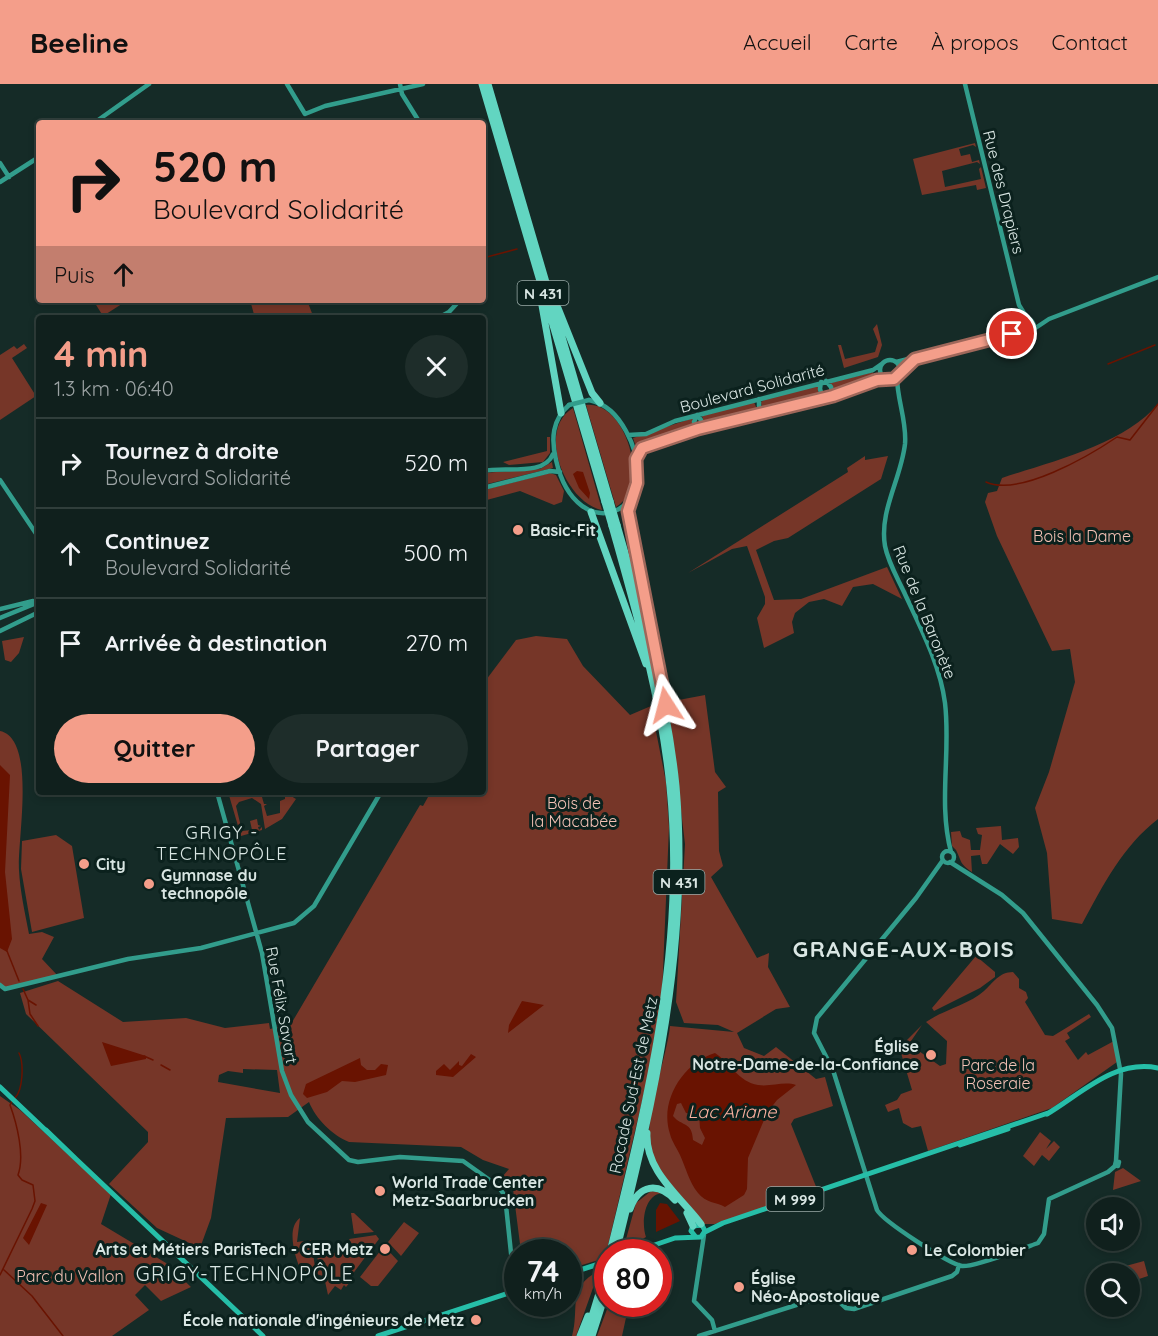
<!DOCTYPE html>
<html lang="fr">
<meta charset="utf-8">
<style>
body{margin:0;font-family:Quicksand,sans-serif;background:#1e2d2a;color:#f1f3f6;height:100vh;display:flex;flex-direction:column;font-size:22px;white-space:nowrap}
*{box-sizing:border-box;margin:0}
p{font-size:20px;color:#9ca3a4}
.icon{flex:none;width:33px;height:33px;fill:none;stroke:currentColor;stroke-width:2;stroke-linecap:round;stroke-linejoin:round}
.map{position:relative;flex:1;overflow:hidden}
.sheet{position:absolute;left:36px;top:231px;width:450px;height:480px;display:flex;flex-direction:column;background:#10201d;border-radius:6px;box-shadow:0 3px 9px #0003,0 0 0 2px #303e3b}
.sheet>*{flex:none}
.hud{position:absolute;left:36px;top:36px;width:450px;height:183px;border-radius:6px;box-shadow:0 3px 9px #0003,0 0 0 2px #303e3b;background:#f49e8a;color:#111;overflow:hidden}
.buttons{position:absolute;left:1086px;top:1113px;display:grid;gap:12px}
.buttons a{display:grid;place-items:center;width:54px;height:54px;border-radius:50%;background:#10201d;box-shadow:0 3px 9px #0003,0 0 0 2px #303e3b;font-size:30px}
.speed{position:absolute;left:504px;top:1155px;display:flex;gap:12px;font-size:30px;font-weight:700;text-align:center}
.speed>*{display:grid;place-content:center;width:78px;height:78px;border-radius:50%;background:#10201d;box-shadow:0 3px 9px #0003,0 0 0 2px #303e3b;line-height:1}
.speed small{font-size:15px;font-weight:400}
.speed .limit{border:9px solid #d22;background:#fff;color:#111}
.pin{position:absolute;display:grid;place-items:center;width:51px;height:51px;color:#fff;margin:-26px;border:3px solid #fff;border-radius:50%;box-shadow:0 2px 6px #0007}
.me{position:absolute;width:66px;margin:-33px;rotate:351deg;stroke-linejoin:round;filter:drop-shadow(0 0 4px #0008)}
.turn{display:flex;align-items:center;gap:21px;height:126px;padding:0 18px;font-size:27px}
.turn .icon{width:78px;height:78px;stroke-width:2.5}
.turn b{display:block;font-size:42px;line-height:51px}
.then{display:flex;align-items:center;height:57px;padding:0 18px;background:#0003;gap:12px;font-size:22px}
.round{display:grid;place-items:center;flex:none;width:63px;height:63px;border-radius:32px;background:#1e2d2a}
.headline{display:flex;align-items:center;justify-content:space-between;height:102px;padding:0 18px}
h1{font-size:36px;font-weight:700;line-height:45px;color:#f49e8a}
.action{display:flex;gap:12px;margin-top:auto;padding:12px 18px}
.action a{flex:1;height:69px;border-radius:36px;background:#f49e8a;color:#111;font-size:24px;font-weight:700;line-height:69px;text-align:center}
.action a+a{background:#1e2d2a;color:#f1f3f6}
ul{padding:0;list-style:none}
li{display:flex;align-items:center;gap:18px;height:90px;padding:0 18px;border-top:2px solid #303e3b}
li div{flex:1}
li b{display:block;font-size:22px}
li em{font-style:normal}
header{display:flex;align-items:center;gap:36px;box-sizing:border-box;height:84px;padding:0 30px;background:#f49e8a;color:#111}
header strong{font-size:28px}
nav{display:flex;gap:33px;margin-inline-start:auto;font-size:21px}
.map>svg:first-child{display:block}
</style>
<header>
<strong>Beeline</strong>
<nav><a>Accueil</a><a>Carte</a><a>À propos</a><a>Contact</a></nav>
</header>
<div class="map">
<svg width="1158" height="1252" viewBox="0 0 1158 1252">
<rect width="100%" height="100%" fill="#152b27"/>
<!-- green -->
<path fill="#763628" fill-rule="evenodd" d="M975 59 976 63 973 61 959 65 961 72 970 70 972 78 979 76 980 80 977 78 942 87 945 103 981 95 979 85 981 83 986 104 977 106 976 101 922 111 913 75Z
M93 216H128L103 232Z
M250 216H307L313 232 255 234Z
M877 240 882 261 878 273 844 284 838 261H841L845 275 875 268 878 258 873 245Z
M24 260 27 264 12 274 36 312 0 336V271L14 262 17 265Z
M873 288 875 295 836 310 830 299Z
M818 302 819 314 767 328 762 325 761 318 765 315Z
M754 318 759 330 705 343 702 332Z
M1158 320V735C1123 762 1103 801 1082 840L1052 835 1047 769 1035 724 1049 688 1075 598 1070 565 1052 567 997 452 985 418 988 409 997 407 1002 394C1050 378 1125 360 1158 320Z
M586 321C625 316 652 401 616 423Z
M573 324 602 426C565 418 536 346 573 324Z
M693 334 694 345 637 366 633 354Z
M547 353H550V369L543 378 509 381 503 378 547 367Z
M865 372V376L888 372 881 395 788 454 774 457 756 466 774 516 801 515 887 483 902 515 873 500 853 503 842 522 824 515 809 518 795 529 792 538 794 549 764 564 757 534 765 520V513L747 462 732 465 688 489 848 388 847 384Z
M552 378 553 384 483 401V389L540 385Z
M550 389 556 391 564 407 562 418 554 421 520 407 483 417V406Z
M536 552 567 555 583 582 630 631 651 622 666 698 669 743 662 911 648 992 605 1174 569 1185 568 1168H521L513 1105 502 1093 509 1085 483 1076 461 1063 349 1058C332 1051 316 1035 309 1018L288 1033 226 1034 211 1134 200 1164 157 1144 109 1100 148 1058V1048L26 930 20 909 58 897 123 938 186 934 225 944 269 939 270 945 291 940 420 721 423 722 428 713 427 708H483V600L516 556ZM243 985 277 986 280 1009 218 998 219 991 228 987 243 989Z
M24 553 19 569 11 578 5 576 2 557Z
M705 611 715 688 726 703 718 708 719 767 723 782 711 793 757 874 769 869 768 883 790 923 776 925 737 949 744 964 764 972 776 963 816 995 825 993 833 1022 794 1035 791 1040 817 1105 715 1140H699C686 1123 670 1107 658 1090 634 1052 665 986 670 942L734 948 718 941 684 939 676 918 685 760 668 618Z
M0 647C37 655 17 756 19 786 20 807 25 829 29 850L42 848 54 853 42 875 58 892 5 905 0 901Z
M228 708H281L279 711 262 713 264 720H267L264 722 267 732 280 729V717L285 715V713L291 712 296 715 282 735 265 745 261 720 252 714 239 718 236 722 242 747 252 746 250 737 257 735 258 741 261 742 258 743 259 746 262 743V746L241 752Z
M1001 742 1002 756 1018 754 1019 763 1013 770 1000 760 987 780H982L980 771 971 772 972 788C959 779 962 778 956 766L952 762 951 748 960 747 962 753 970 756 971 766H980L982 751 978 750 976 744Z
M56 751 72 762 84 834 32 848 21 785 22 757Z
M976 872 995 888V893L980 904 934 927 932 924Z
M1013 888 1019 895V904L1026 908 1028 914 1025 918 1045 951 1053 952 1089 930 1091 933 1067 949 1070 954 1065 957 1078 976 1086 968 1088 971 1114 957 1117 978 1052 1024 928 1067 921 1042 912 1044 903 1039 899 1024 888 1028 885 1021 897 1016 901 1010 912 1006 901 969 890 972 889 969 906 957 922 941 909 960 940 982 946 980 947 957 926 938C943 926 970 920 984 907 993 899 999 888 1013 888Z
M0 1012 20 1026 111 1110 101 1140 166 1179 191 1203 161 1217 145 1201 135 1211 149 1226 112 1252H0Z
M1040 1048 1051 1057 1046 1065 1054 1057 1060 1063 1049 1077 1042 1071 1034 1082 1023 1072Z
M1123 1084 1141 1097 1113 1106 1115 1088Z
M651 1107 663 1109C644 1110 641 1139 646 1153L623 1166 636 1119Z
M351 1129H354L374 1148 354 1150Z
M300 1134 297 1158 311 1156 315 1183 319 1182 317 1172 351 1166 350 1160H352L349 1155 376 1151 379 1155 370 1167 372 1169 369 1173 366 1172 349 1195 351 1197 346 1203 344 1201 341 1206 335 1202 328 1211 323 1188 325 1183 321 1184 323 1192 300 1185C295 1172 286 1144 300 1134Z
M404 1138 419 1149 401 1172 388 1158Z
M384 1162 398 1177 378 1202H371L360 1193Z
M1144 1177 1148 1192 1130 1198V1190L1123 1189 1122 1183Z
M599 1187 576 1252H572C580 1225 566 1203 599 1187Z
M609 1220H629L622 1252H597Z"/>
<!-- water -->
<path fill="#691301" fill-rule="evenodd" d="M577 387 583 388 590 409 589 415 579 404 573 390Z
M0 681 10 691 5 788 12 855 7 868 0 864Z
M522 917 544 921 508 949 509 941Z
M102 958 146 972V975L111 982Z
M715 969C730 979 739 998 758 1001 771 1003 784 997 796 1001L777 1016 767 1029 748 1074 747 1105 744 1111 725 1123C716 1118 706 1119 698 1109 689 1098 686 1084 680 1071 677 1064 672 1058 670 1050 659 1017 683 979 715 969ZM681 1019 686 1029 699 1030 700 1044 705 1054 702 1061 693 1056C692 1037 682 1043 673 1032L677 1020Z
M471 970 476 973 453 993 436 991V987L444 980 450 986 459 977V981L462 982Z
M360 974 361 981 367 986H375L381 980 388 981 386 991 355 998 342 997 327 1008 307 1014 303 1010 306 1000Z
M41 1119 47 1121 29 1161 23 1154Z
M660 1119 667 1120 680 1137 656 1148V1126Z"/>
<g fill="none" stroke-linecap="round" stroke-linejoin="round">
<!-- stream -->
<path stroke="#691301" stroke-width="1.5" d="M483 174 517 165
M1108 280 1155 261
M986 398C1019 413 1089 372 1117 353L1130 356 1158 320
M7 867 19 897
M23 905 28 916 36 921
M28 916 30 930 38 942
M144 972 153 976
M161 981 170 986
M15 1014C23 1006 24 979 19 969
M4 1186 32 1212 63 1252
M0 1191 32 1125 35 1117 33 1101 22 1096 18 1091C25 1072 17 1040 10 1021L12 1017"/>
<!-- secondary -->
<path stroke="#329d8c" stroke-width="4.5" d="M287 0 305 30 325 22 423 0
M400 0 402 10 420 39
M965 0 1019 221 1027 234
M94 39 149 0
M0 79 9 93
M0 98 39 73
M1016 243a9 9 0 1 1 18 0a9 9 0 1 1-18 0Z
M438 234 449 228 460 216
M1034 245 1049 235 1158 193
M880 286a10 10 0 1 1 20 0a10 10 0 1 1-20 0Z
M896 278 1001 252 1019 251
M897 293C897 316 907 337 905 360 901 395 879 427 885 462 888 478 897 493 904 508 920 543 940 580 945 619 951 668 938 719 951 768
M826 297 831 303 833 312
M821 298 820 305 823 315
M759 315V322L763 330
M569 321C552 336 551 355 556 376 577 468 670 429 626 347 617 331 607 320 589 316
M697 331 694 338 698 345
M697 331 701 336V344
M628 351 646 350 675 337 873 286 883 279
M636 376 642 364 650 360 698 345 848 308 886 294
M483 387C504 382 544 393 553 370
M0 396 39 454
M483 404 550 387 560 388
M0 525 33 517
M0 534 39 518
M0 547 39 528
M217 708 262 869 282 987 291 1011 308 1038 349 1076 358 1078 400 1073 463 1077 498 1102 505 1112 515 1207
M942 773a6 6 0 1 1 12 0a6 6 0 1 1-12 0Z
M943 776 916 814 817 934 814 949 833 986 877 1126C883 1137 949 1180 962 1182 975 1183 1024 1164 1038 1159L1044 1150 1049 1115 1108 1088 1115 1082
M950 778 1002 811 1023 829 1097 921 1112 944 1121 990 1116 1077
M0 901 5 905 128 875 201 864 294 839 314 822 381 708
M1116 1077 1119 1078 1118 1082 1115 1081Z
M704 1151 694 1217 712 1236 715 1247
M699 1252 831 1210 846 1224 854 1225 952 1192 957 1188 959 1181"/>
<!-- primary -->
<path stroke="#26bea8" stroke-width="5" d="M0 1003 76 1075 46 1046
M1047 1030C1082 1009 1115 975 1158 984
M960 1061 1008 1045
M76 1075 263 1252
M705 1148 723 1139 1048 1029
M634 1168 675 1154 701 1153 705 1147 702 1141 693 1142 691 1147 695 1152
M568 1190 608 1177
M378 1252 518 1206"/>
<!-- highway -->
<path stroke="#62d5c1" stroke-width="7" d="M482 0 605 418
M488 0 610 417
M541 216 561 329
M558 224 592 309 600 319
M631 415 628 427 655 561
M591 428 646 580
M647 1049C645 1087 680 1112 701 1140
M630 1125C639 1100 658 1098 675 1116
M687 1129 693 1142
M610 1168C648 1014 686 863 670 703 661 613 636 528 612 442
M616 1168C654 1015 690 862 676 702 667 613 642 527 617 441
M580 1252 588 1232
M586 1252 607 1183
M592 1252 608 1202"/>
<!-- secondary-bridge -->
<path stroke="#329d8c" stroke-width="4.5" d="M569 321 589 316"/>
<!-- highway-bridge -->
<path stroke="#62d5c1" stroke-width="7" d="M610 417 617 441
M605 418 612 442
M602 1189 608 1176"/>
</g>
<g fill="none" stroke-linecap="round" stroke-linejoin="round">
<!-- route casing -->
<g stroke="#9f675a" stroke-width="15">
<path id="route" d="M666 621 628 427 637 399 636 375 642 364 698 345 833 312 877 296 894 295 915 275 1012 250"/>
</g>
<!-- route -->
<use href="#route" stroke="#f49e8a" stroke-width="10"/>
</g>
<!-- markers -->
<g fill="#f49e8a" stroke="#0b211d" stroke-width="2">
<circle cx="518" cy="446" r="6"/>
<circle cx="84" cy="780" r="6"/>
<circle cx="149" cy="800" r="6"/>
<circle cx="931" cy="971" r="6"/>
<circle cx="380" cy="1107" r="6"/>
<circle cx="385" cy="1165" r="6"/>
<circle cx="912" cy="1166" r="6"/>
<circle cx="739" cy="1203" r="6"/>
<circle cx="476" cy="1236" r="6"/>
</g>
<g text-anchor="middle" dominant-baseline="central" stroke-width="6" stroke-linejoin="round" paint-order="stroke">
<!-- shield labels -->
<g fill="#0b211d" stroke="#9baba8" stroke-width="1.5">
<rect x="517.5" y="197" width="51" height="24" rx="4.5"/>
<rect x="653.5" y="786" width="51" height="24" rx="4.5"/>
<rect x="766.5" y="1103" width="57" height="24" rx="4.5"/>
</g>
<g font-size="15" font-weight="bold" fill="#d9e6e3">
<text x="543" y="209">N 431</text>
<text x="679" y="798">N 431</text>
<text x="795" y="1115">M 999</text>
</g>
<!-- street labels -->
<g font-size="16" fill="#d9e6e3" stroke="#0b211d">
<text transform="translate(1004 108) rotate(76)">Rue des Drapiers</text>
<text transform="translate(752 304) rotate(-15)">Boulevard Solidarité</text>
<text transform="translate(925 528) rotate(68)">Rue de la Baronète</text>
<text transform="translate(282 921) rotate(80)">Rue Félix Savart</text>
<text transform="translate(633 1001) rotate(-78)">Rocade Sud-Est de Metz</text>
</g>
<!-- poi labels -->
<g font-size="16" font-weight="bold" fill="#d9e6e3" stroke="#0b211d" text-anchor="start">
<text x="530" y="446">Basic-Fit</text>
<text x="96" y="780">City</text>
<text x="161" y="791">Gymnase du<tspan x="161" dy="18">technopôle</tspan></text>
<text x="919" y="962" text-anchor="end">Église<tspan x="919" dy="18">Notre-Dame-de-la-Confiance</tspan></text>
<text x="392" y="1098">World Trade Center<tspan x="392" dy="18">Metz-Saarbrucken</tspan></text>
<text x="373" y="1165" text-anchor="end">Arts et Métiers ParisTech - CER Metz</text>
<text x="924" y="1166">Le Colombier</text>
<text x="751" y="1194">Église<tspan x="751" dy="18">Néo-Apostolique</tspan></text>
<text x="464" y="1236" text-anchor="end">École nationale d'ingénieurs de Metz</text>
</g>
<!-- park labels -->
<g font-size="16" fill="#f4c1b5" stroke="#0b211d">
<text x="1082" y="452">Bois la Dame</text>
<text x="574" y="719">Bois de<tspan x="574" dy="18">la Macabée</tspan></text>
<text x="998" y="981">Parc de la<tspan x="998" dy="18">Roseraie</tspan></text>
<text x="70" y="1192">Parc du Vallon</text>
</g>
<!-- neighbourhood labels -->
<g font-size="18" letter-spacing="1.5" fill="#d9e6e3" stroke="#0b211d">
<text x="222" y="748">GRIGY -<tspan x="222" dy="21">TECHNOPÔLE</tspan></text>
</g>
<!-- water labels -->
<g font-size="18" font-style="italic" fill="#fdb2a1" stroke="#0b211d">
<text x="732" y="1027">Lac Ariane</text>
</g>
<!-- quarter labels -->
<g font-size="20" letter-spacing="1.5" fill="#d9e6e3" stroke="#0b211d">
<text x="245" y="1189">GRIGY-TECHNOPÔLE</text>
</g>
<!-- district labels -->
<g font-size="22" font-weight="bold" letter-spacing="1.5" fill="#d9e6e3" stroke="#0b211d">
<text x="904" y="865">GRANGE-AUX-BOIS</text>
</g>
</g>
</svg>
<div class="buttons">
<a><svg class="icon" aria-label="sound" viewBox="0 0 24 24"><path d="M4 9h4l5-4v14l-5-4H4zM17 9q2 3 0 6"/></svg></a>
<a><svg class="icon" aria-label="search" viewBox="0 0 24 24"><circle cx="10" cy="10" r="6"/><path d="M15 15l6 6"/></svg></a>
</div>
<div class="speed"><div>74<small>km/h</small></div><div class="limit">80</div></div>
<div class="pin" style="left:1012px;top:250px;background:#d93025"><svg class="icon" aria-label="arrive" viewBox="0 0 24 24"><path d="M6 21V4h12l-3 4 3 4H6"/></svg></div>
<svg class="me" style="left:666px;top:621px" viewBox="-20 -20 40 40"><path d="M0-17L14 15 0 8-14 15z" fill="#f49e8a" stroke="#fff" stroke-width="4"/></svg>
<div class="hud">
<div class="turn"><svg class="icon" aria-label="right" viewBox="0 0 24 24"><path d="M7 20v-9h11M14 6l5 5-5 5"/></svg><div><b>520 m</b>Boulevard Solidarité</div></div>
<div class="then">Puis<svg class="icon" aria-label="ahead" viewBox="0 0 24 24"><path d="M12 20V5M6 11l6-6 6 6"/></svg></div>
</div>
<section class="sheet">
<div class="headline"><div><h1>4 min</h1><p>1.3 km · 06:40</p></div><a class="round"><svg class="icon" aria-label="close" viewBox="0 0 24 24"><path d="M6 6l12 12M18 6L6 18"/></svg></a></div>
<ul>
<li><svg class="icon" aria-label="right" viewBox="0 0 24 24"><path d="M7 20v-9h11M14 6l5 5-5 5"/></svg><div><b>Tournez à droite</b><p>Boulevard Solidarité</p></div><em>520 m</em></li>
<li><svg class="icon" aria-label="ahead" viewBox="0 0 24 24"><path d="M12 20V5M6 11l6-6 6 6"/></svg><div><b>Continuez</b><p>Boulevard Solidarité</p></div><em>500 m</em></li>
<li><svg class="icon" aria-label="arrive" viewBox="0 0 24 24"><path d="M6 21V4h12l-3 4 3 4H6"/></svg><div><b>Arrivée à destination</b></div><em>270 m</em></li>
</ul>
<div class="action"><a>Quitter</a><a>Partager</a></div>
</section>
</div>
